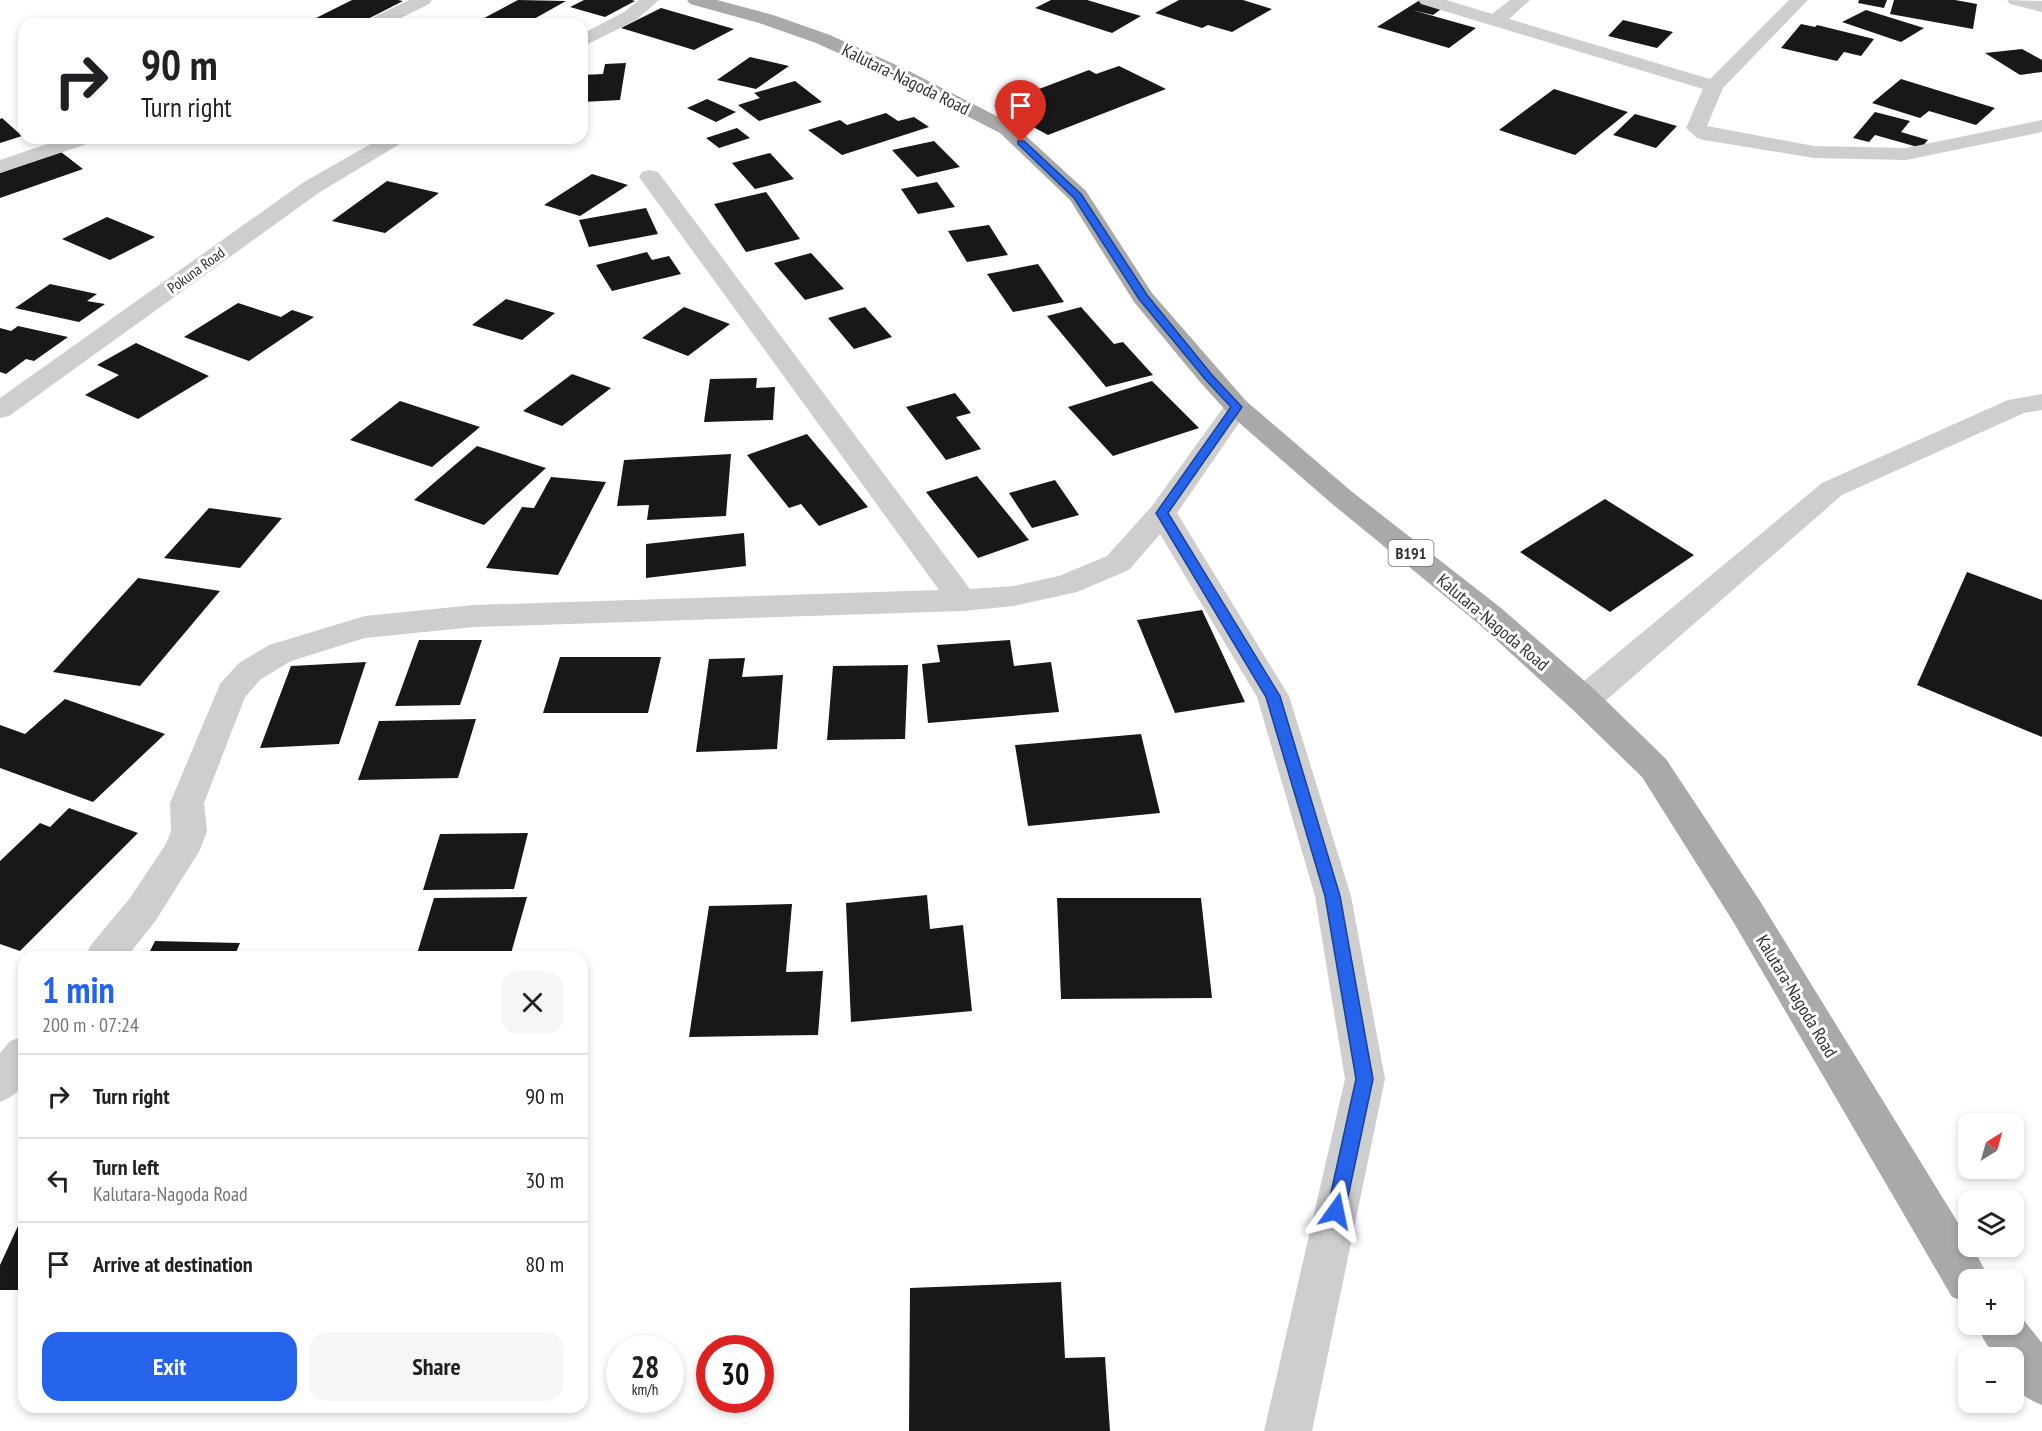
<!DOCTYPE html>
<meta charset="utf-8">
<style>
body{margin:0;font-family:"PT Sans Narrow",sans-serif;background:#f6f6f6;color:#202124;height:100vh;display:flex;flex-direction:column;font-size:22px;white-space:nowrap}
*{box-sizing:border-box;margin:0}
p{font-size:20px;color:#757577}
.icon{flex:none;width:33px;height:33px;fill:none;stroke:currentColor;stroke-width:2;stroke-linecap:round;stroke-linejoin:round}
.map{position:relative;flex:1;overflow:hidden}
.panel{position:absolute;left:18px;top:951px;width:570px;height:462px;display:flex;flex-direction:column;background:#fff;border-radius:18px;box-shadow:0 3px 9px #0003}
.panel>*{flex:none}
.banner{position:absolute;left:18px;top:18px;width:570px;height:126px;border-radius:18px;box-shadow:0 3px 9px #0003;background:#fff;color:#202124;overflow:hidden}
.needle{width:39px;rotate:37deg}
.controls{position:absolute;left:1958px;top:1113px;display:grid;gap:12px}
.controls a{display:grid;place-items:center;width:66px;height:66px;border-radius:12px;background:#fff;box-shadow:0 3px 9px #0003;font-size:30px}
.speed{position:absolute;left:606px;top:1335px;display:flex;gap:12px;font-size:30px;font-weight:700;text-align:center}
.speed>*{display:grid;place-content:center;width:78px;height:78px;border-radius:50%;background:#fff;box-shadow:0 3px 9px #0003;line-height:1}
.speed small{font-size:15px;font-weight:400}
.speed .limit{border:9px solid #d22;background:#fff;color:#111}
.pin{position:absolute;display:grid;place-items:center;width:51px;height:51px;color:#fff;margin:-62px -26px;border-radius:50% 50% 50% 0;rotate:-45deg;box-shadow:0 0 6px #0007}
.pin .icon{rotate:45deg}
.me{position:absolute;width:66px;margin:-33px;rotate:12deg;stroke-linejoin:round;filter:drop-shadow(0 0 4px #0008)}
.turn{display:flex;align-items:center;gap:21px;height:126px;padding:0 24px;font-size:27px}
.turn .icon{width:78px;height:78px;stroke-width:2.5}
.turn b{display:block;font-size:42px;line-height:51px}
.round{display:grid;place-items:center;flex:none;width:63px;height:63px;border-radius:18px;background:#f6f6f6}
.overview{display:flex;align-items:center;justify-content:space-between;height:102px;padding:0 24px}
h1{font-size:36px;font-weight:600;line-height:45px;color:#2563eb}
.cta{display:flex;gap:12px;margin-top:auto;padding:12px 24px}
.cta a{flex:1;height:69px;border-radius:18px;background:#2563eb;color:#fff;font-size:24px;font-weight:600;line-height:69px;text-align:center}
.cta a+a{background:#f6f6f6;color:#202124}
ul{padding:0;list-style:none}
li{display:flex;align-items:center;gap:18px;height:84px;padding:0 24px;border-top:2px solid #e0e0e0}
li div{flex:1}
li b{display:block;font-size:22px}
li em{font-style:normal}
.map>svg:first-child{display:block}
</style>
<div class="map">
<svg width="2042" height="1431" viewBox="0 0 2042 1431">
<rect width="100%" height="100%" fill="#fff"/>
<!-- building -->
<path fill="#181818" d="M352 0H398L403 1 358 24H339L316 18Z
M518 0 566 1 525 24H473Z
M584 0H632L635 1 605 17 570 7Z
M1051 0H1087L1141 16 1112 33 1035 8Z
M1179 0H1243L1272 9 1232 32 1208 25 1202 28 1155 13Z
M1420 0 1444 7 1433 15 1412 10 1476 28 1449 48 1377 27Z
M1859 0H1887L1884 8 1858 3Z
M1894 0H1955L1977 4 1973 29 1890 14Z
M661 8 734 29 694 50 621 28Z
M1866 10 1924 28 1901 42 1842 22Z
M1623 20 1673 32 1657 48 1608 36Z
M1801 24 1815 27 1817 25 1874 39 1861 56 1844 52 1837 61 1781 48Z
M2022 49 2042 60V72L2020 75 1985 53Z
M750 57 789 66 756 89 717 80Z
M626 63 620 100 582 102V75L603 74 605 64Z
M1119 66 1166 89 1048 135 994 106 1089 70 1096 74Z
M1901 79 1995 108 1976 125 1929 111 1920 118 1872 103Z
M795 81 822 102 759 121 738 105 760 98 754 93Z
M1554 89 1628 112 1575 155 1499 130Z
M707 99 736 112 716 122 687 108Z
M1875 112 1910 121 1901 132 1928 140 1921 148 1875 135 1869 142 1853 138Z
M886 113 898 121 914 117 929 127 842 155 808 130 840 120 847 125Z
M1635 114 1677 126 1656 148 1613 135Z
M2 118 22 136 0 143V119Z
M737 128 750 138 719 148 706 138Z
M934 141 960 167 917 177 892 150Z
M61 152 83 169 0 198V173Z
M770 153 794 179 755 189 732 163Z
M592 174 628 185 580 216 544 205Z
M387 181 439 193 385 233 332 221Z
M937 182 955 207 918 214 901 189Z
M766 192 800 239 746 252 714 204Z
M646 208 658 234 589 247 579 220Z
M107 217 155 237 110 260 62 239Z
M989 225 1008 255 967 262 948 231Z
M647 252 652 260 669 256 681 274 612 291 596 265Z
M811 253 844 289 805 300 774 263Z
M1038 264 1064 302 1013 312 987 274Z
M50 284 97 294 87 301 105 304 79 322 15 308Z
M506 299 555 313 522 340 472 325Z
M238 303 281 317 292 310 314 317 249 361 184 337Z
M684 307 730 324 688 356 642 338Z
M865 307 892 337 854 349 828 318Z
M1081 307 1114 344 1123 342 1153 375 1106 387 1047 316Z
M18 326 68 337 34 361 26 359 6 374 0 372V328L11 331Z
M136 343 209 376 138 419 85 395 119 375 97 365Z
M572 374 611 388 562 426 523 411Z
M757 378 756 388 775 387 773 420 704 422 710 379Z
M1152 381 1199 428 1113 456 1068 407Z
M955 393 971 413 956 417 981 449 946 460 906 407Z
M400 401 480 427 432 467 350 440Z
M807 434 868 507 819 526 801 504 789 508 747 455Z
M477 446 546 468 484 525 414 500Z
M731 454 726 516 647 520 649 505 617 506 624 460Z
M977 476 1029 540 978 558 926 492Z
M551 477 606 482 558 575 486 568 522 507 534 508Z
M1055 480 1079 515 1032 528 1009 493Z
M1605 499 1694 555 1610 612 1520 552Z
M209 508 282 518 240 568 164 558Z
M744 533 746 566 646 578V544Z
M1967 572 2042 600V737L1917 685Z
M138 578 220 591 140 686 53 672Z
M1202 610 1245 702 1175 713 1137 620Z
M419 640H482L460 705 395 706Z
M1010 640 1014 666 1051 662 1059 712 928 723 922 664 940 662 937 645Z
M560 657H661L648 713H543Z
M745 658 742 677 783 675 777 749 696 752 709 659Z
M366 662 339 744 260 748 291 666Z
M908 665 905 739 827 740 833 666Z
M65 699 165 734 93 802 0 768V725L25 734Z
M476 719 458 778 358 780 379 721Z
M1141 734 1160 813 1028 826 1015 745Z
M69 808 138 833 20 951 0 944V861L40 823 50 827Z
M528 833 514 889 423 890 440 834Z
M927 895 930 929 963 925 972 1011 851 1022 846 903Z
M527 897 510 957H416L434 898Z
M1057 898H1201L1212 998 1061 999Z
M792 904 786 972 823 971 818 1035 689 1037 709 906Z
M155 941 240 943 234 957H147Z
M24 1213V1290H0V1265Z
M1061 1282 1065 1358 1105 1357 1110 1431H909L910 1288Z"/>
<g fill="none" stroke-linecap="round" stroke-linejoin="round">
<!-- minor -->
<path fill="#cecece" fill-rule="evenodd" d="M409 0H432L429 4 389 24H366L368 20Z
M639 0H659L636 20 582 47V34L624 12Z
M1418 0H1446L1492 14 1510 0H1530L1509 19 1710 79 1789 0H1808L1723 88 1707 126 1814 146 1906 148 2042 120V132L1906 160 1814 158 1704 140 1697 138 1686 128 1703 89 1421 4Z
M2007 0 2042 1V12L2010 4Z
M65 138H96L93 142 0 173V160Z
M381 138H406L403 142 320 192 9 416 0 418V398L304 182Z
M650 170 658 172 970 589 1014 586 1059 576 1107 556 1152 506 1228 401 1237 399 1246 401 1250 407 1177 513 1289 696 1351 896 1385 1079 1312 1431H1264L1345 1079 1315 896 1257 697 1160 534 1129 570 1077 592 1014 606 962 611 474 627 365 638 291 661 261 679 245 697 204 803 207 831 200 850 156 920 127 957H85L91 945 130 898 166 844 171 831 170 803 220 684 239 663 269 645 365 616 474 605 939 590 639 177 642 172Z
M2042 394V410L2024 413 1842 495 1596 709 1584 712 1572 709 1568 700 1572 691 1822 483 2008 400Z
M24 1036C24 1067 34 1089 0 1102V1053L10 1041Z"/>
<!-- major -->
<path fill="#a9a9a9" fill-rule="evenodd" d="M687 0H717L773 15 830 35 905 69 1014 125 1086 191 1152 293 1246 401 1351 491 1501 608 1596 691 1666 759 1760 901 1968 1239V1246H1972L1990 1280H1968V1303L1952 1297 1734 923 1642 777 1572 709 1479 624 1331 503 1228 413 1200 382 1134 302 1070 200 1000 133 891 77 816 43 759 23 690 4Z
M2013 1307 2042 1343V1405C2015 1394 2013 1385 2013 1358H1996L1984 1340 1977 1324H2013Z"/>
</g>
<!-- route -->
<path fill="#2563eb" stroke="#184099" stroke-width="1.5" d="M1018 141H1024L1081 194 1147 295 1212 375 1242 407 1168 513 1280 696 1340 896 1373 1079 1345 1211 1342 1217 1336 1220 1330 1217 1327 1211 1356 1079 1325 896 1266 697 1156 513 1231 407 1205 379 1139 299 1074 198 1018 144Z"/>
<g text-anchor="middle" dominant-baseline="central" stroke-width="6" stroke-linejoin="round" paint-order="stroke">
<!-- far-street labels -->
<g font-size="15" fill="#313131" stroke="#fff">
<text transform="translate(196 270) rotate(-36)">Pokuna Road</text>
</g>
<!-- shield labels -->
<rect fill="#fff" stroke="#6f6f6f" stroke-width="1.5" x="1388.5" y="540" width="45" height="26" rx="4.5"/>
<g font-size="16" font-weight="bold" fill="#313131">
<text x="1411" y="553">B191</text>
</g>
<!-- street labels -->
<g font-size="18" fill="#313131" stroke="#fff">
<text transform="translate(906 79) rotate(26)">Kalutara-Nagoda Road</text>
<text transform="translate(1493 622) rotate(40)">Kalutara-Nagoda Road</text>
<text transform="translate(1797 996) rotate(59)">Kalutara-Nagoda Road</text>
</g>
</g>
</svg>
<div class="controls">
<a><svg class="needle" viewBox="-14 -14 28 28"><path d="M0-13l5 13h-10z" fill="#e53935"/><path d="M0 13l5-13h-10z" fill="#757577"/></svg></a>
<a><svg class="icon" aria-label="layers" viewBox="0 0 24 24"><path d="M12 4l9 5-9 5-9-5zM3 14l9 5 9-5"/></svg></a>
<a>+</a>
<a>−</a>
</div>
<div class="speed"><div>28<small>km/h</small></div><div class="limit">30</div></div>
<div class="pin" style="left:1021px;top:142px;background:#d93025"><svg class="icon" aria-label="arrive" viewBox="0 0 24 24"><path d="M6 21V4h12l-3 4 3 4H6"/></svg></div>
<svg class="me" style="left:1336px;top:1211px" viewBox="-20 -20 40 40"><path d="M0-17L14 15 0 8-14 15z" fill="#2563eb" stroke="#fff" stroke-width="4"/></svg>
<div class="banner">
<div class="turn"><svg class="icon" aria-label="right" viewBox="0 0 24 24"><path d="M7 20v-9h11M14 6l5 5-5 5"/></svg><div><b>90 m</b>Turn right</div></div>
</div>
<section class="panel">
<div class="overview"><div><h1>1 min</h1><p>200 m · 07:24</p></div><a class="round"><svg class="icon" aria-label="close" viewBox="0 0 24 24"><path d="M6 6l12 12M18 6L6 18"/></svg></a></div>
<ul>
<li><svg class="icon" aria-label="right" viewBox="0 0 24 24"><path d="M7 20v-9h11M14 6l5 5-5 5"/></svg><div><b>Turn right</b></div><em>90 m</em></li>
<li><svg class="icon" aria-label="left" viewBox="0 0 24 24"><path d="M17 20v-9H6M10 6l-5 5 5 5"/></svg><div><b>Turn left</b><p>Kalutara-Nagoda Road</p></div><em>30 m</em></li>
<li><svg class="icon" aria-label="arrive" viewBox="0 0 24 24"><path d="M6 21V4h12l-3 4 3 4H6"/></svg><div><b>Arrive at destination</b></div><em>80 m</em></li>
</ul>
<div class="cta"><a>Exit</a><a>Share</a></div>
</section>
</div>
